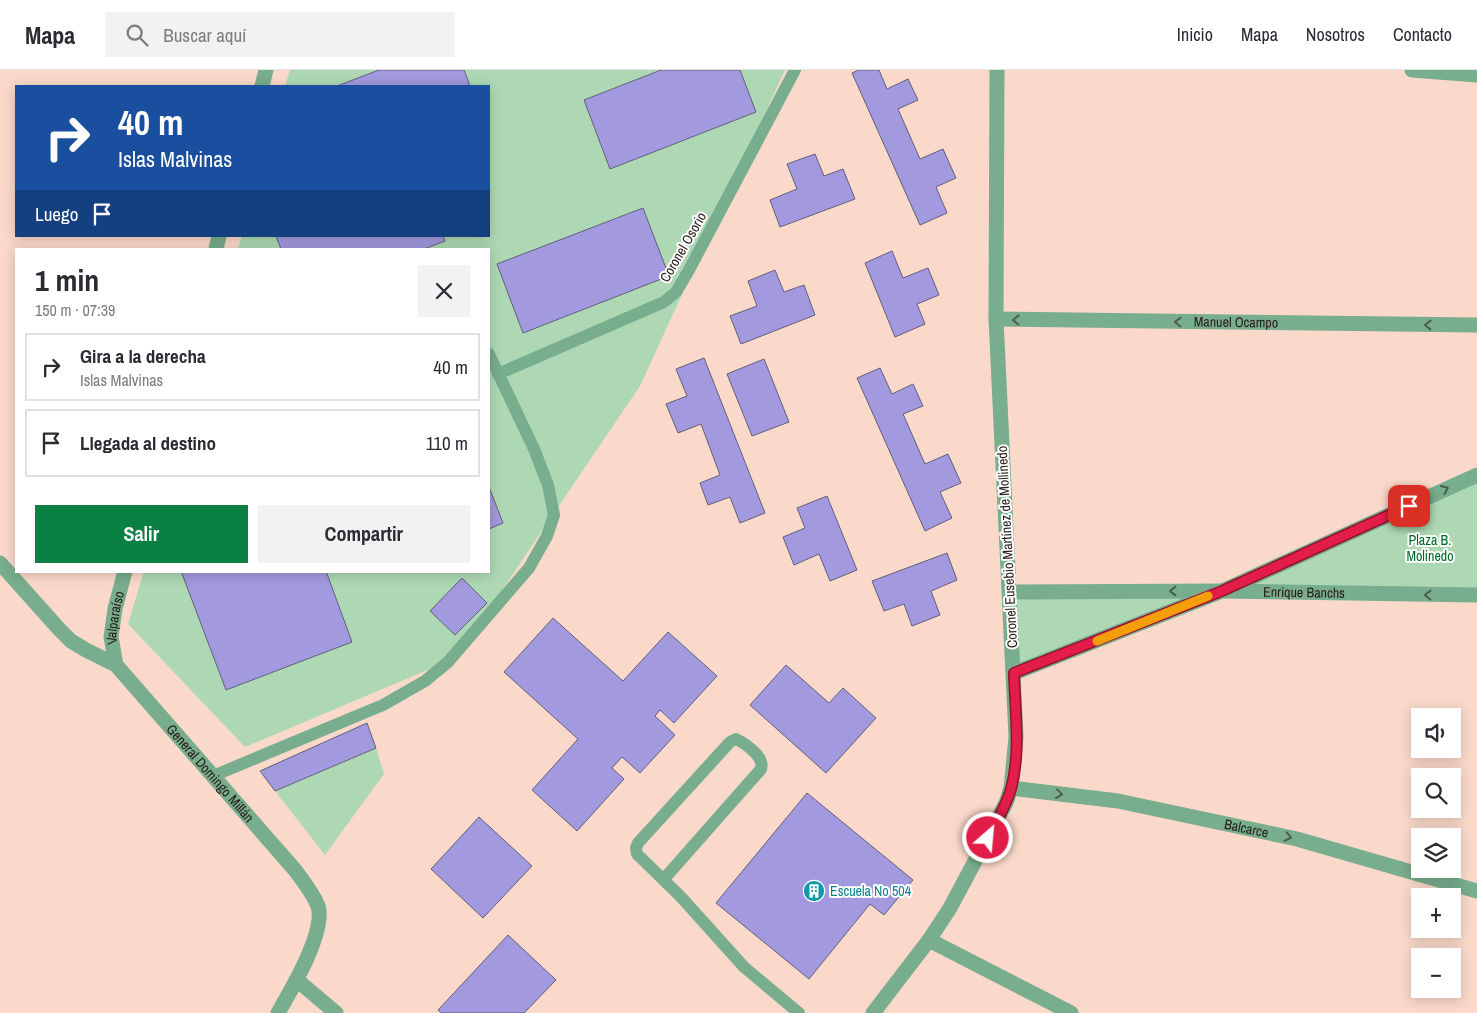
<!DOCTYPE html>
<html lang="es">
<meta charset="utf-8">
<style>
body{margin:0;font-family:"Archivo Narrow",sans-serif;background:#f2f2f3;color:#2b2b33;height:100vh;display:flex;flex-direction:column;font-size:19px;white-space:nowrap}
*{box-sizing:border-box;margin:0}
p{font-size:16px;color:#7c7c81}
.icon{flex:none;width:28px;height:28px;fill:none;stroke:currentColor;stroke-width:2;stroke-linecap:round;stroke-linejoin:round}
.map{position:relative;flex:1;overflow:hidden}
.drawer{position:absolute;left:15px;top:178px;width:475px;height:325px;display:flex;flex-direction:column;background:#fff;border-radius:0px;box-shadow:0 2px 12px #0003}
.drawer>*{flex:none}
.banner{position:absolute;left:15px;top:15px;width:475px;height:152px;border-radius:0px;box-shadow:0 2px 12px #0003;background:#1a4fa0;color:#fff;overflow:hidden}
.controls{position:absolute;left:1411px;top:638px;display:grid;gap:10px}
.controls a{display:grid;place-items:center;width:50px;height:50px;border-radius:0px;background:#fff;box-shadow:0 2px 12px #0003;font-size:25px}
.pin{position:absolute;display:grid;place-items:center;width:42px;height:42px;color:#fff;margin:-21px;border-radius:10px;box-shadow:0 2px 8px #0006}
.me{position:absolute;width:55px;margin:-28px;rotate:27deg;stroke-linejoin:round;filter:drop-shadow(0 0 4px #0008)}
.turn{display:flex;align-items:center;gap:18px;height:105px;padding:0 20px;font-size:22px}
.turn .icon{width:65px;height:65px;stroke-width:2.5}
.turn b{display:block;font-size:35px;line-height:42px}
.then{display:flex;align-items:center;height:48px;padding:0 20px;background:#0003;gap:10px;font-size:19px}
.round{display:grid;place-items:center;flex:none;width:52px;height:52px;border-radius:0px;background:#f2f2f3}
.headline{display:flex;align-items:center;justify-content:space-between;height:85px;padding:0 20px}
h1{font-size:30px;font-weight:700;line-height:38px}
.cta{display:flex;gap:10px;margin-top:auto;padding:10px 20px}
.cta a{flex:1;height:58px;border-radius:0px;background:#0b8043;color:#fff;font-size:20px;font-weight:700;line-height:58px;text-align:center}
.cta a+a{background:#f2f2f3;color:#2b2b33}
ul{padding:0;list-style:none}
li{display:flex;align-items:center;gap:15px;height:68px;margin:0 10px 8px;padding:0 10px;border:2px solid #e1e1e2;border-radius:0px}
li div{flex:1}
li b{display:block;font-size:19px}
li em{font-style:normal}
header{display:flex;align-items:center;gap:30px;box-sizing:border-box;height:70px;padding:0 25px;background:#fff;border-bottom:1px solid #e1e1e2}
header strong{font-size:24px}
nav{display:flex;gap:28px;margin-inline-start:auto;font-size:18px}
.search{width:350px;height:45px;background:#f2f2f3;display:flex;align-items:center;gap:12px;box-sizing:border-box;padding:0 18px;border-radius:0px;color:#7c7c81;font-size:19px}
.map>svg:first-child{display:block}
</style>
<header>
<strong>Mapa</strong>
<div class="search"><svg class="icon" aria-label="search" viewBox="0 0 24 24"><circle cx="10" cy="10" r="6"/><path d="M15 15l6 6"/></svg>Buscar aquí</div>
<nav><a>Inicio</a><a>Mapa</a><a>Nosotros</a><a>Contacto</a></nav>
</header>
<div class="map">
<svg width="1477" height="943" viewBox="0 0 1477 943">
<rect width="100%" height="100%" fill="#fad9ca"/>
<!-- green -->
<path fill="#aed8b4" d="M290 0H785L640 316 456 588 245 677 128 554 144 501H489V179H238L242 166H489V16H285Z
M1477 405V525L1222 521 1014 603 1010 522 1222 521Z
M376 678 384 704 325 785 275 721Z"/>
<!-- building -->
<path fill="#a299df" stroke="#615f7a" d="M379 0H464L470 16H337Z
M661 0H740L756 42 610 99 584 30Z
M859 0H879L887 19 908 9 918 30 898 39 920 89 943 79 956 108 936 117 947 143 920 155 852 3Z
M815 84 824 106 843 99 855 129 780 157 770 130 797 119 787 94Z
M643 138 669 206 523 263 497 194Z
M276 166H443L445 171 424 179H281Z
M892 181 903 208 928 198 939 225 917 234 925 254 895 267 865 193Z
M775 200 784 222 804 215 815 245 741 274 730 246 757 236 748 211Z
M704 288 765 443 740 453 730 427 708 435 700 413 720 405 701 354 678 363 666 334 687 326 676 299Z
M764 289 789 352 752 366 727 304Z
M880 298 892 324 913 314 923 336 903 344 925 394 948 384 961 413 940 422 952 448 925 461 857 308Z
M489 417 503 453 489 459Z
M827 426 857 500 830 511 819 484 794 495 783 467 805 458 797 438Z
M947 483 957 510 931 521 940 545 912 556 904 534 884 541 872 511Z
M181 501H326L352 572 226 620Z
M462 508 487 533 455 565 430 541Z
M553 548 623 611 668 562 717 606 674 653 660 640 655 646 675 665 640 703 622 687 612 698 624 709 577 761 532 720 578 669 504 602Z
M786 595 829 633 843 618 876 648 826 703 750 635Z
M367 653 376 678 275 721 260 701Z
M807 723 913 810 884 845 870 834 809 909 716 833Z
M479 747 532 796 483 848 431 799Z
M508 865 556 910 524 943H441L438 940Z"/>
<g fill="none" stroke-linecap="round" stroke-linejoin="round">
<!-- lane -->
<path stroke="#78ad8d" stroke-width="12" d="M498 304 664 232 676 222 689 200 795 0
M213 706 383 635 425 611 448 592 529 498 547 466 554 445 548 415 534 379 489 284
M664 809 761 699C765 687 746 674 736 669L730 672 638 773 636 778 637 784 681 827 744 897 799 943"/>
<!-- street -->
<g stroke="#78ad8d" stroke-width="15">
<path d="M1412 0 1477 5"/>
<path d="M262 16 266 0"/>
<path d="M216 179 219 166"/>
<path id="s1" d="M996 249 1477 255"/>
<path id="s2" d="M0 493 59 559 71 571 86 580 116 595 295 800C303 811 313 823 318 836 326 862 291 920 278 943"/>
<path id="s3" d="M1010 522 1222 521 1477 525"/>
<path id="s4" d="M116 595 111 567 115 539 125 501"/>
<path d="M1014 603 1222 521 1477 405"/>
<path id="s5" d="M1011 718 1118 731 1297 769 1477 821"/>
<path d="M929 870 1071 943"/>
<path d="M297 910 336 943"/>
<path d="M873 943 929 870 950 838 1006 733 1011 718 1016 667 996 249 997 0"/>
</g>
</g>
<!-- one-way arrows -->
<defs><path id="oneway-chevron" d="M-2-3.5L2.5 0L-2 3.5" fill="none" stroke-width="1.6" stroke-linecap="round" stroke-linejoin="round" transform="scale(1.25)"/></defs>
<g stroke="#4c5d4c">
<use href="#oneway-chevron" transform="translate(1016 250) rotate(-179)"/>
<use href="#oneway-chevron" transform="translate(1178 252) rotate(-179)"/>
<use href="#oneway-chevron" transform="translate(1428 255) rotate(-179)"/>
<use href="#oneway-chevron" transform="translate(1445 419) rotate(-24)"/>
<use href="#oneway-chevron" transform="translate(1173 521) rotate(180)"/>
<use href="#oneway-chevron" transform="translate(1428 525) rotate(-179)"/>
<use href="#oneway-chevron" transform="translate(1059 724) rotate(7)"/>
<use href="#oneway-chevron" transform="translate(1288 767) rotate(12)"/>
</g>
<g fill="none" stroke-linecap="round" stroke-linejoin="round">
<!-- route casing -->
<g stroke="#92132f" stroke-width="12">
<path id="route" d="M988 768C996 752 1006 736 1011 719 1021 682 1015 641 1014 603L1222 521 1409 436"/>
</g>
<!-- route -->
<use href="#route" stroke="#e11d48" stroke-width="9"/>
<!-- slow -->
<path stroke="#f59e0b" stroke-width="9" d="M1097 571 1208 526"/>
</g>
<!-- icons -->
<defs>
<g id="building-disc" transform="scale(1.125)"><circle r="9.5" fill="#0f9aa8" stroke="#fff"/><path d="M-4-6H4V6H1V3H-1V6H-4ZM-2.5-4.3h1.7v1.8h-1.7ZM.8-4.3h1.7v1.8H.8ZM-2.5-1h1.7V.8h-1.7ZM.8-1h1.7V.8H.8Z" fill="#fff"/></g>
</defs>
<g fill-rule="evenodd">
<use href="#building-disc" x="814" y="821"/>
</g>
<g text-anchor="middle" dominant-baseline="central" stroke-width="4" stroke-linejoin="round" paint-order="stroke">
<!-- street labels -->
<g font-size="14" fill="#281c17" stroke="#fff">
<text transform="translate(683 177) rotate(-60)">Coronel Osorio</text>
<text stroke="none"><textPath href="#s1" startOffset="240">Manuel Ocampo</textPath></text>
<text transform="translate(1007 477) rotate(-93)">Coronel Eusebio Martínez de Mollinedo</text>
<text stroke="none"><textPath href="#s3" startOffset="294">Enrique Banchs</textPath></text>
<text stroke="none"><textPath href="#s4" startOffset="48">Valparaíso</textPath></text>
<text stroke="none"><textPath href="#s2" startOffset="300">General Domingo Millán</textPath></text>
<text stroke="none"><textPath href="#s5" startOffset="239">Balcarce</textPath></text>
</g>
<!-- park labels -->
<g font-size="14" fill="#006a29" stroke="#fff">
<text x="1430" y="470">Plaza B.<tspan x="1430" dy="16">Molinedo</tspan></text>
</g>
<!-- culture labels -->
<g font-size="14" fill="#0d838f" stroke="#fff" text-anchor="start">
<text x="830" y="821">Escuela No 504</text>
</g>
</g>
</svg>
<div class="controls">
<a><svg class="icon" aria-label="sound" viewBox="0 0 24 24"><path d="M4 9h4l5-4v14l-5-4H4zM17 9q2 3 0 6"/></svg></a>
<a><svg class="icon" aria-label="search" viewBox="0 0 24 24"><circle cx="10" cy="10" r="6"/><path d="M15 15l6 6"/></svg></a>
<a><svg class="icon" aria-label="layers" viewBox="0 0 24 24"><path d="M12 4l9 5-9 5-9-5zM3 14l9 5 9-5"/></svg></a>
<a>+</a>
<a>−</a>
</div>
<div class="pin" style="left:1409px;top:436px;background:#d93025"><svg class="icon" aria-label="arrive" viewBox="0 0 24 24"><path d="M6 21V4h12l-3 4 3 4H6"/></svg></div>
<svg class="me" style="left:988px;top:768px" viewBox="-20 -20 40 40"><circle r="17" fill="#e11d48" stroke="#fff" stroke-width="3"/><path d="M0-11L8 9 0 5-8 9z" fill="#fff"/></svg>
<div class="banner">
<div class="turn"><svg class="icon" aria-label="right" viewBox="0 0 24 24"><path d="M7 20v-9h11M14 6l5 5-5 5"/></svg><div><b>40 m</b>Islas Malvinas</div></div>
<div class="then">Luego<svg class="icon" aria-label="arrive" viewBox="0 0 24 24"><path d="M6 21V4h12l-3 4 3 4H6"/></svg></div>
</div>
<section class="drawer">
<div class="headline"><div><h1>1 min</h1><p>150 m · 07:39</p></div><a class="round"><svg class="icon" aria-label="close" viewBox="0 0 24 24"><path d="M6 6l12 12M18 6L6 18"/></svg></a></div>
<ul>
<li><svg class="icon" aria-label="right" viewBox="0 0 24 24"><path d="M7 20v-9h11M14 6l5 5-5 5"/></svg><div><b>Gira a la derecha</b><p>Islas Malvinas</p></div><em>40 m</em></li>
<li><svg class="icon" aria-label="arrive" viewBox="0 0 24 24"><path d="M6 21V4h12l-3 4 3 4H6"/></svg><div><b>Llegada al destino</b></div><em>110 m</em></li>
</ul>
<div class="cta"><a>Salir</a><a>Compartir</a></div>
</section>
</div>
